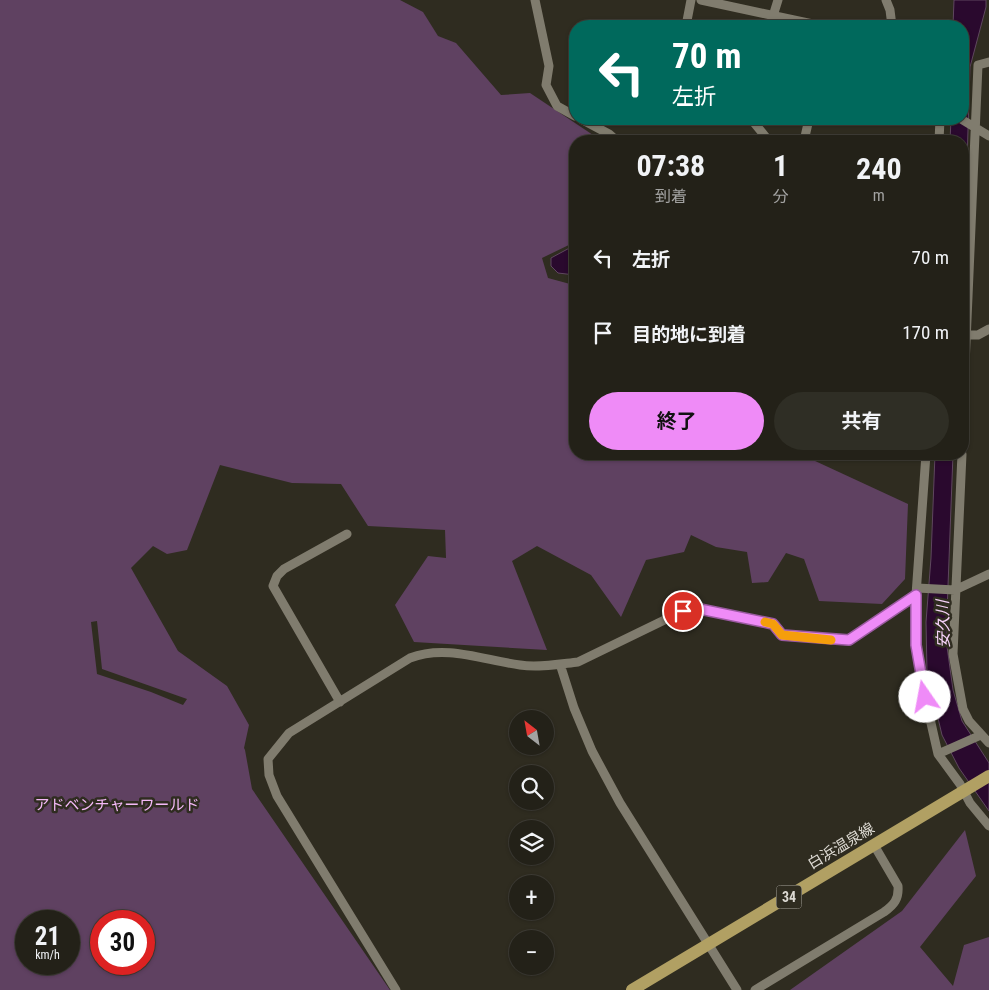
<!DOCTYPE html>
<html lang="ja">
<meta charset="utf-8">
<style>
:root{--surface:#232118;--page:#2f2e25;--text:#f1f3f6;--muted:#a3a3a2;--line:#403e37;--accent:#ef8bf7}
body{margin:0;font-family:"Roboto Condensed","Noto Sans JP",sans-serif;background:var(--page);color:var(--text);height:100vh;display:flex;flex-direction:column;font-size:19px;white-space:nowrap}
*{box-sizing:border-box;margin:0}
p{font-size:16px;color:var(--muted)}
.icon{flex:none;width:28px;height:28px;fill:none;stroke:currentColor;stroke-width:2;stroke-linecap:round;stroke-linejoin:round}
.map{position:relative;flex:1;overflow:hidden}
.panel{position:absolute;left:569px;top:135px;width:400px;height:325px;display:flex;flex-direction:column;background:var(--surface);border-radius:20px;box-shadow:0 1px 4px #0004,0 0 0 1px var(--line)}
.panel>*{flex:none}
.top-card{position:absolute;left:569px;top:20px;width:400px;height:105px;border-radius:20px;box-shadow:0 1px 4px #0004,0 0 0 1px var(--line);background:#00695c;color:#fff;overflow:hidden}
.needle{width:32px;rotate:329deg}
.tools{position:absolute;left:509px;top:710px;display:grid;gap:10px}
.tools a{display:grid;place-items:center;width:45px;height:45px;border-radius:50%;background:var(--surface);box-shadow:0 1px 4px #0004,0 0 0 1px var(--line);font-size:25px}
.speed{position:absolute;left:15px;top:910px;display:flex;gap:10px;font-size:25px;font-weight:700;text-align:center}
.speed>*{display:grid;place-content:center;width:65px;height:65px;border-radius:50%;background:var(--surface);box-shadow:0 1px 4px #0004,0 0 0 1px var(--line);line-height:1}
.speed small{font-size:12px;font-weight:400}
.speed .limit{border:8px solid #d22;background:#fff;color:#111}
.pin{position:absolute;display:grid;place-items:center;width:42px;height:42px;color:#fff;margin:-21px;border:2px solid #fff;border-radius:50%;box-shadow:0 1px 5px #0007}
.me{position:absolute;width:55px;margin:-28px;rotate:348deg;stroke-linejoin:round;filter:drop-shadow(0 0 4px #0008)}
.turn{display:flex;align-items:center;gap:18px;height:105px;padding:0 20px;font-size:22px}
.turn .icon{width:65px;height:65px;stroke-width:2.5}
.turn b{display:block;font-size:35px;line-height:42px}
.eta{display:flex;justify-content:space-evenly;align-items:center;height:85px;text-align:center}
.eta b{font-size:30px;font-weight:700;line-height:35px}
.primary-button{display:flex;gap:10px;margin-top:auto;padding:10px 20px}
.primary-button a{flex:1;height:58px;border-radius:30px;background:var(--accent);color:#111;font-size:20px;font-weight:700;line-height:58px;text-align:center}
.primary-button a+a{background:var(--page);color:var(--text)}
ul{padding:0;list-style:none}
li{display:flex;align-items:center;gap:15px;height:75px;padding:0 20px}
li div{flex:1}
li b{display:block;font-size:19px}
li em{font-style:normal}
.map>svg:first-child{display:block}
</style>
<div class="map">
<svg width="989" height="990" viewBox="0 0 989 990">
<rect width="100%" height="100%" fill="#2f2c20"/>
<path fill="#5f4161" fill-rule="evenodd" d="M0,0H400L423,12L438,36L456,43L501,95L530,93L596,137V141H575V242L542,258L548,278L570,284L575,281V454H800L908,504L905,579L882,604L819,601L804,559L786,553L768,582L752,583L747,552L716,547L691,535L684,552L646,560L621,617L591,575L537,546L512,561L547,650L414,642L395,605L428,556L446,558L445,530L368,526L341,484L292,483L220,465L187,550L167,554L153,546L131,568L178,651L227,686L249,725L244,748L245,750L252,789L390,990H0ZM97,621L102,669L187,699L183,705L151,692L97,674L91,622ZM26,921H69V964H26ZM101,921H144V964H101Z
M965,830L976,876L920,947L953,986L964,945L989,937V990H790L902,911Z"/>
<path fill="#2a092e" stroke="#5f475f" d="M954,0H986V7L970,67L963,287L962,141H950L951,119H962V26H953Z
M575,245V275L558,273L551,266V258Z
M935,454H953L946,639L953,690L962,721L989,763V811L959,768L942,735L927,672L926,622L931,558Z"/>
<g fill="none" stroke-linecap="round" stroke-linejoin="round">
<path stroke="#807c6e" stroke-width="9" d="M535,0L549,66L546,85L557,106L575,116
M701,0L822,26
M886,0L890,10L892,26
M773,16L778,0
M686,26L691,0
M581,119L609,134L617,141
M751,119L769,141
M961,119L989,136
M804,141L809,119
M939,141L940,119
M963,335H978L989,329
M962,435L978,65L989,62
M926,454L916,595V645L921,679L938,754L960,784L970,803L989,826
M962,454L953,654L963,709L969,721L989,743
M917,588L955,590L989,574
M560,664L574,708L592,751L620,803L737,990
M340,702L273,586L277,576L284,569L347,534
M938,754L981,735
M396,990L277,796L269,775L268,759L289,733L410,658C446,644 483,660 520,665C539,668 560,664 578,662L683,611L695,608L773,624L782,635L849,641L916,595
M755,990L884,912C894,905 899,899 898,886L874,845"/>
<path stroke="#b1a063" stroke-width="12" d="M632,990L989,776"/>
</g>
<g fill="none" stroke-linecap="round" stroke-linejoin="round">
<defs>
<path id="route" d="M683,611L695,608L773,624L782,635L849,640L916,595V645L925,697"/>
</defs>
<use href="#route" stroke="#9b5aa1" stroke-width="12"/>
<use href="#route" stroke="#ef8bf7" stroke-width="9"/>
<path stroke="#f59e0b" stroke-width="9" d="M765,622L773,624L782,635L831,640"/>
</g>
<g text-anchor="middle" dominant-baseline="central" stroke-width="5" stroke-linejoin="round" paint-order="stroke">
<rect fill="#2f2c20" stroke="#a8a59d" stroke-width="1" x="776.5" y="885.5" width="25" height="23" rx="4"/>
<g font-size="14" font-weight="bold" fill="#dcd9d2">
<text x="789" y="897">34</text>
</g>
<g font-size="15" fill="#f4b9f8" stroke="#2f2c20">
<text x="117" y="805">アドベンチャーワールド</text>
</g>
<g font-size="15" fill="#dcd9d2" stroke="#2f2c20">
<text transform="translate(841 846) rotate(-31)">白浜温泉線</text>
</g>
<g font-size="16" font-style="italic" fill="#f7d3fa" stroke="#2f2c20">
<text transform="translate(943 624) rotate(-91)">安久川</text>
</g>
</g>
</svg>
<div class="tools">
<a><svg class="needle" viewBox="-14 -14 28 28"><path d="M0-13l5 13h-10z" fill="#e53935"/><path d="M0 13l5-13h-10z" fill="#a3a3a2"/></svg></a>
<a><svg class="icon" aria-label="search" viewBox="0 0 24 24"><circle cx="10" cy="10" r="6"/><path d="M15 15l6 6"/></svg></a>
<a><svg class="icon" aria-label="layers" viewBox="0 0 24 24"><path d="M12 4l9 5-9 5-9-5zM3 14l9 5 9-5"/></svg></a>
<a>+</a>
<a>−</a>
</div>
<div class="speed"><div>21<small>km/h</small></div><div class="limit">30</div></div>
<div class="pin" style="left:683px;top:611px;background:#d93025"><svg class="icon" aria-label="arrive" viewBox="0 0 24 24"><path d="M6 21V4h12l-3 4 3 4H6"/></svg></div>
<svg class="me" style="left:925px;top:697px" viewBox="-20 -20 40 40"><circle r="19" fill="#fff"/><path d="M0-13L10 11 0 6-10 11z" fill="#ef8bf7"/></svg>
<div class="top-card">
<div class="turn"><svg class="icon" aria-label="left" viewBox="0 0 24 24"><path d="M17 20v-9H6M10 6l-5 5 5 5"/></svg><div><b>70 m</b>左折</div></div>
</div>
<section class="panel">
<div class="eta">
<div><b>07:38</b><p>到着</p></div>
<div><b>1</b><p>分</p></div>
<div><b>240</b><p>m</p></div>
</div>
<ul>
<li><svg class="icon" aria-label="left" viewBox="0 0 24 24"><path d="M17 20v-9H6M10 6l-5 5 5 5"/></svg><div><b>左折</b></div><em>70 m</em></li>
<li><svg class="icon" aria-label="arrive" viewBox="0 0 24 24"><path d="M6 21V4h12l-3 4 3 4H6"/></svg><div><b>目的地に到着</b></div><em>170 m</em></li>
</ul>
<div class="primary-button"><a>終了</a><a>共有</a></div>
</section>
</div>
